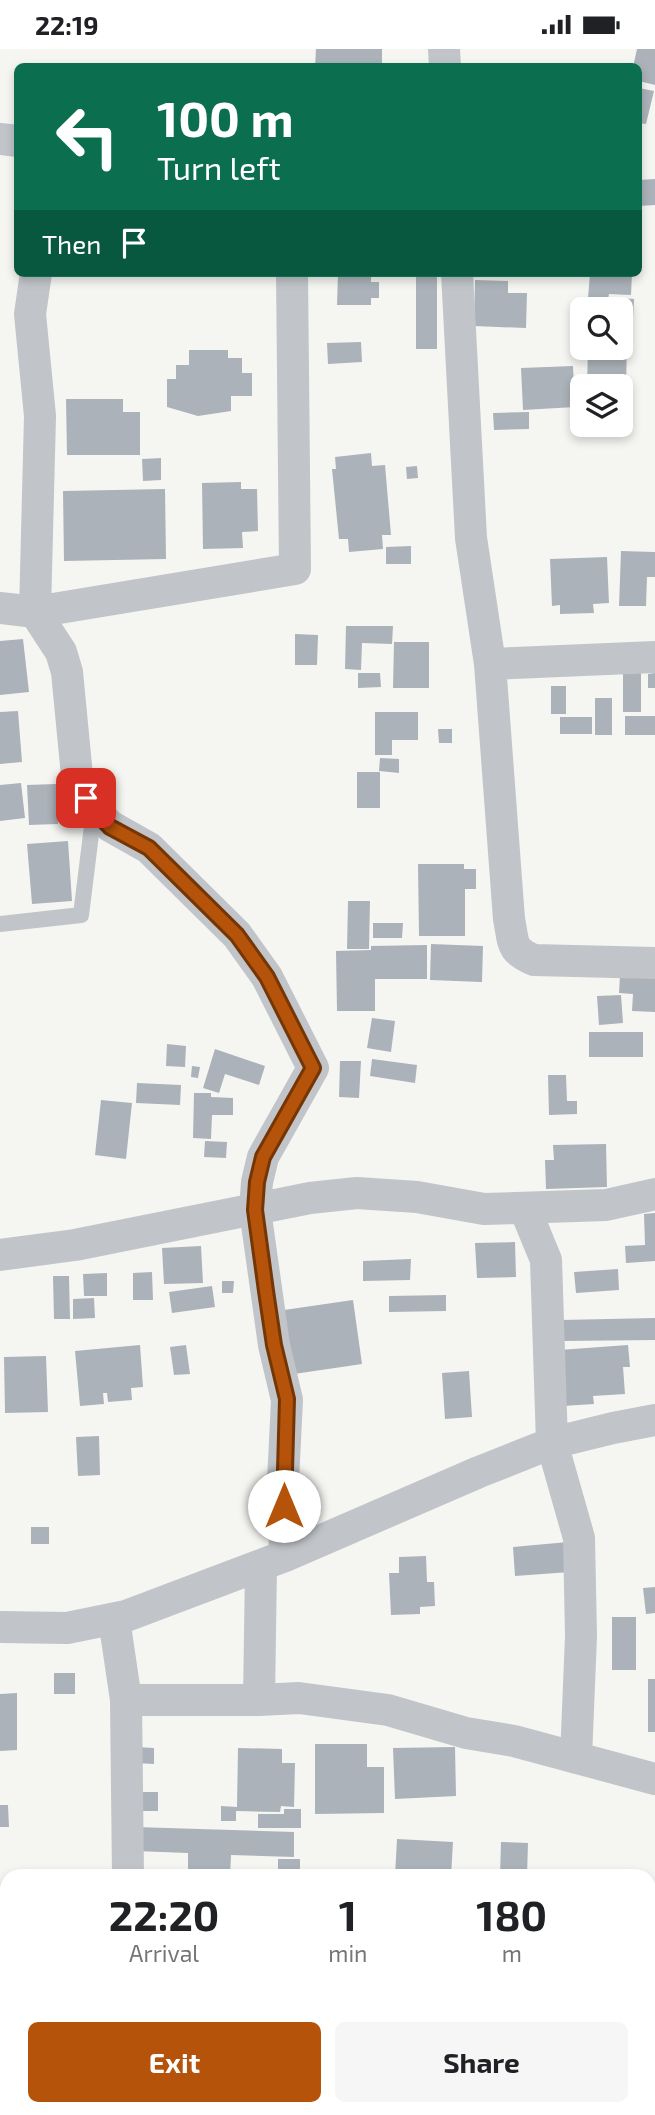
<!DOCTYPE html>
<style>
:root{--surface:#fff;--page:#f6f6f6;--text:#202124;--muted:#757577;--accent:#b45309}
body{margin:0;font-family:"Exo 2",sans-serif;background:var(--page);color:var(--text);height:100vh;display:flex;flex-direction:column;font-size:26px;white-space:nowrap}
*{box-sizing:border-box;margin:0}
p{font-size:23px;color:var(--muted)}
.icon{flex:none;width:38px;height:38px;fill:none;stroke:currentColor;stroke-width:2;stroke-linecap:round;stroke-linejoin:round}
.map{position:relative;flex:1;overflow:hidden}
.side{position:absolute;left:0px;top:1820px;width:656px;height:247px;display:flex;flex-direction:column;background:var(--surface);border-radius:21px 21px 0 0;box-shadow:0 4px 10px #0003}
.side>*{flex:none}
.hud{position:absolute;left:14px;top:14px;width:628px;height:214px;border-radius:10px;box-shadow:0 4px 10px #0003;background:#0b6e4f;color:#fff;overflow:hidden}
.tools{position:absolute;left:570px;top:248px;display:grid;gap:14px}
.tools a{display:grid;place-items:center;width:63px;height:63px;border-radius:10px;background:var(--surface);box-shadow:0 4px 10px #0003;font-size:35px}
.pin{position:absolute;display:grid;place-items:center;width:60px;height:60px;color:#fff;margin:-30px;border-radius:14px;box-shadow:0 4px 10px #0006}
.me{position:absolute;width:77px;margin:-38px;rotate:0deg;stroke-linejoin:round;filter:drop-shadow(0 0 5px #0008)}
.turn{display:flex;align-items:center;gap:24px;height:147px;padding:0 28px;font-size:32px}
.turn .icon{width:91px;height:91px;stroke-width:2.5}
.turn b{display:block;font-size:49px;line-height:60px}
.then{display:flex;align-items:center;height:66px;padding:0 28px;background:#0003;gap:14px;font-size:26px}
.eta{display:flex;justify-content:space-evenly;align-items:center;height:119px;text-align:center}
.eta b{font-size:42px;font-weight:700;line-height:49px}
.action{display:flex;gap:14px;margin-top:auto;padding:14px 28px}
.action a{flex:1;height:80px;border-radius:10px;background:var(--accent);color:#fff;font-size:28px;font-weight:700;line-height:80px;text-align:center}
.action a+a{background:var(--page);color:var(--text)}
.status{display:flex;justify-content:space-between;align-items:center;height:49px;padding:0 35px;background:var(--surface);direction:ltr}
.status svg{height:19px;fill:currentColor}
.map>svg:first-child{display:block}
</style>
<div class="status"><b>22:19</b><svg viewBox="0 0 49 12"><path d="M0 12V9h3v3zM5 12V6h3v6zM10 12V3h3v9zM15 12V0h3v12zM26 1h20v11H26zM47 4h2v5h-2z"/></svg></div>
<div class="map">
<svg width="655" height="2066" viewBox="0 0 655 2066">
<rect width="100%" height="100%" fill="#f5f6f2"/>
<path fill="#acb2b9" d="M316,0H382V18H315Z
M637,0H655V36L639,32V18H633Z
M639,39L654,42L646,75L639,74Z
M655,130V156L639,157V131Z
M338,224H371V233H379V249H371V256H337Z
M590,224H632L631,246L609,245L608,250L588,249Z
M416,228H437V300H416Z
M475,231L508,232V244H527L526,279L474,277Z
M614,249L634,250L632,288L621,287V261H613Z
M621,292H627L626,342H621V338H587L588,299H621Z
M361,293L362,313L328,315L327,294Z
M189,301H228V309H242V324H252V347H231V362L198,367L167,358V330H176V316H189Z
M573,317L575,358L523,361L521,319Z
M66,350H123V363H140V406H67Z
M529,363V380L494,381L493,364Z
M621,373H626L624,388L592,384L594,376H621Z
M371,404L372,417L385,416L391,486H382L383,500L349,503L348,490H339L332,420H336L335,408Z
M161,409V431L143,432L142,410Z
M417,417L418,429L407,430L406,418Z
M241,433V440H257L258,482L242,483L243,499L203,500L202,434Z
M165,440L166,510L64,512L63,442Z
M411,497V515H386V498Z
M621,502L655,503V528H647L646,557H619Z
M607,508L609,554L593,555L594,564L560,565V556L552,557L550,510Z
M346,577H393L392,595L362,594L361,621L345,620Z
M295,585L318,586L317,616H295Z
M23,590L29,643L0,646V592Z
M394,593H429V639H393Z
M623,620H641V663H623Z
M358,624H380L381,638L358,639Z
M655,624V639H648V625Z
M551,637H566V665H551Z
M595,649H612V686H595Z
M18,662L22,713L0,715V663Z
M375,663H418V691H392V706H375Z
M625,667H655V686H625Z
M560,668H592V685H560Z
M438,680H452V694H439Z
M380,709L399,710V724L379,722Z
M357,723H380V759H357Z
M21,734L25,769L0,772V736Z
M56,735L58,775L29,776L27,736Z
M68,792L72,852L32,855L27,795Z
M418,815H464V820H476V840H465V887H419Z
M348,852H370L369,900H347Z
M373,874H403L402,889H373Z
M431,895L483,897L482,933L430,931Z
M427,896V930H375V962H337L336,902L371,901V897Z
M620,926L655,927V963L632,962L633,945L619,944Z
M621,946L623,974L599,976L597,947Z
M372,969L395,972L391,1003L367,999Z
M589,983H643V1008H589Z
M167,995L186,997L185,1018L166,1017Z
M215,1000L265,1017L259,1036L225,1025L219,1044L203,1039Z
M372,1010L417,1016L415,1034L370,1027Z
M340,1012H361L359,1049L339,1048Z
M192,1017L200,1018L198,1029L191,1028Z
M548,1026H566L567,1052H577V1065L549,1066Z
M137,1034L181,1036L180,1056L136,1054Z
M194,1044H211V1048L233,1049V1066H212L211,1090L193,1089Z
M101,1051L132,1054L126,1110L95,1106Z
M205,1092L227,1093L226,1109L204,1108Z
M606,1095L607,1138L546,1140L545,1111H554L553,1096Z
M655,1164V1212L626,1214L625,1197L645,1196L644,1165Z
M515,1193L516,1228L477,1229L475,1194Z
M201,1197L203,1234L164,1235L162,1199Z
M411,1210L410,1231L363,1232V1212Z
M618,1220L619,1241L576,1244L574,1223Z
M152,1223L153,1251H133V1224Z
M107,1224V1247H84L83,1225Z
M53,1227H69L70,1270H54Z
M222,1232H234L233,1244H222Z
M212,1237L215,1258L172,1264L169,1243Z
M446,1246V1262L389,1263V1247Z
M94,1249L95,1269L73,1270V1250Z
M353,1251L362,1315L294,1325L284,1261Z
M655,1269V1291L562,1292L561,1271Z
M140,1296L143,1338L131,1339L132,1351L108,1353L107,1344H103L104,1355L80,1357L75,1302Z
M186,1296L190,1325L174,1326L170,1298Z
M628,1296L630,1318H623L625,1345L593,1347L594,1355L563,1357L559,1301Z
M46,1307L48,1363L5,1364L4,1308Z
M469,1322L472,1368L445,1370L442,1324Z
M99,1387L100,1426L78,1427L76,1388Z
M31,1478H49V1495H31Z
M568,1493L570,1523L515,1527L513,1498Z
M426,1507L427,1533H434L435,1557L420,1558V1565L391,1566L389,1524H399V1508Z
M655,1538V1564L646,1565L643,1539Z
M612,1568H636V1621H612Z
M54,1624H75V1645H54Z
M648,1630H655V1683H648Z
M17,1644V1701L0,1702V1645Z
M315,1695H367V1718H384V1764L315,1765Z
M136,1698L154,1699V1715L135,1714Z
M455,1698L456,1747L395,1750L393,1699Z
M238,1699L282,1700V1714H295L294,1758L281,1757L280,1763L236,1762V1772H221V1757L237,1758Z
M138,1743H158V1762H138Z
M0,1756H8L9,1778H0Z
M284,1760H301V1779H258V1765H284Z
M135,1778L294,1783V1808L231,1806L230,1827H188V1804L135,1802Z
M397,1790L453,1793L451,1827H395Z
M501,1793L528,1794L527,1827H500Z
M278,1810H300V1827H278Z
M5,2030H7V2060H23V2066H2Z
M107,2060H170V2065L107,2066Z"/>
<g fill="none" stroke-linecap="round" stroke-linejoin="round">
<path stroke="#c1c4c8" stroke-width="16" d="M0,875L81,866L94,761"/>
<path stroke="#c1c4c8" stroke-width="32" d="M444,0L445,18
M0,90L18,92
M36,224L30,265L40,367L35,563L295,520L292,224
M457,224L471,489L490,615L509,870C514,894 510,901 534,911L655,914
M0,559L35,563L61,603L67,623L78,737L94,761L110,777L149,799L237,886L267,928L313,1019L263,1108L257,1133L255,1161L274,1296L287,1351L283,1432L285,1507
M490,615L655,608
M525,1160L546,1211L552,1394L579,1489L581,1587L576,1709
M0,1206L75,1196L310,1149L357,1144L417,1148L484,1160L606,1156L655,1145
M261,1517L259,1651L299,1649L388,1661L466,1684L514,1692L655,1730
M114,1570L126,1651L128,1827
M0,1578L67,1579L126,1567L285,1507L479,1423L552,1394L613,1379L655,1371
M126,1651H259
M649,1908L655,1909
M221,2066L222,2060"/>
</g>
<g fill="none" stroke-linecap="round" stroke-linejoin="round">
<defs>
<path id="route" d="M86,749L94,761L110,778L149,799L237,886L267,928L313,1019L263,1108L257,1133L255,1161L266,1242L274,1296L287,1350L284,1457"/>
</defs>
<use href="#route" stroke="#753606" stroke-width="18"/>
<use href="#route" stroke="#b45309" stroke-width="12"/>
</g>
</svg>
<div class="tools">
<a><svg class="icon" aria-label="search" viewBox="0 0 24 24"><circle cx="10" cy="10" r="6"/><path d="M15 15l6 6"/></svg></a>
<a><svg class="icon" aria-label="layers" viewBox="0 0 24 24"><path d="M12 4l9 5-9 5-9-5zM3 14l9 5 9-5"/></svg></a>
</div>
<div class="pin" style="left:86px;top:749px;background:#d93025"><svg class="icon" aria-label="arrive" viewBox="0 0 24 24"><path d="M6 21V4h12l-3 4 3 4H6"/></svg></div>
<svg class="me" style="left:284px;top:1457px" viewBox="-20 -20 40 40"><circle r="19" fill="#fff"/><path d="M0-13L10 11 0 6-10 11z" fill="#b45309"/></svg>
<div class="hud">
<div class="turn"><svg class="icon" aria-label="left" viewBox="0 0 24 24"><path d="M17 20v-9H6M10 6l-5 5 5 5"/></svg><div><b>100 m</b>Turn left</div></div>
<div class="then">Then<svg class="icon" aria-label="arrive" viewBox="0 0 24 24"><path d="M6 21V4h12l-3 4 3 4H6"/></svg></div>
</div>
<section class="side">
<div class="eta">
<div><b>22:20</b><p>Arrival</p></div>
<div><b>1</b><p>min</p></div>
<div><b>180</b><p>m</p></div>
</div>
<div class="action"><a>Exit</a><a>Share</a></div>
</section>
</div>
